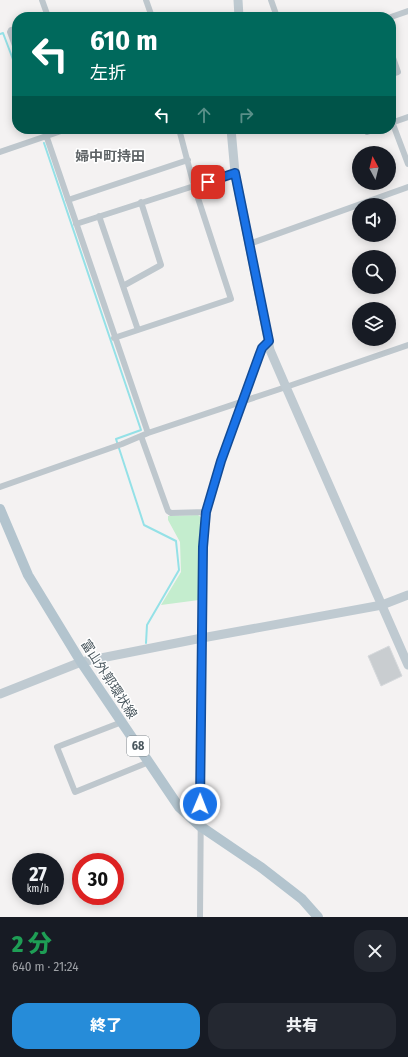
<!DOCTYPE html>
<html lang="ja">
<meta charset="utf-8">
<style>
:root{--surface:#171b24;--page:#242831;--text:#f1f3f6;--muted:#9ea1a6;--accent:#268cd9}
body{margin:0;font-family:"Fira Sans Condensed","Noto Sans JP",sans-serif;background:var(--page);color:var(--text);height:100vh;display:flex;flex-direction:column;font-size:15px;white-space:nowrap}
*{box-sizing:border-box;margin:0}
p{font-size:13px;color:var(--muted)}
.icon{flex:none;width:22px;height:22px;fill:none;stroke:currentColor;stroke-width:2;stroke-linecap:round;stroke-linejoin:round}
.map{position:relative;height:917px;overflow:hidden}
.drawer{display:flex;flex-direction:column;background:var(--surface);flex:1}
.drawer>*{flex:none}
.banner{position:absolute;left:12px;top:12px;width:384px;height:122px;border-radius:16px;box-shadow:0 2px 10px #0003;background:#00695c;color:#fff;overflow:hidden}
.needle{width:26px;rotate:353deg}
.fabs{position:absolute;left:352px;top:146px;display:grid;gap:8px}
.fabs a{display:grid;place-items:center;width:44px;height:44px;border-radius:50%;background:var(--surface);box-shadow:0 2px 10px #0003;font-size:20px}
.speed{position:absolute;left:12px;top:853px;display:flex;gap:8px;font-size:20px;font-weight:700;text-align:center}
.speed>*{display:grid;place-content:center;width:52px;height:52px;border-radius:50%;background:var(--surface);box-shadow:0 2px 10px #0003;line-height:1}
.speed small{font-size:10px;font-weight:400}
.speed .limit{border:6px solid #d22;background:#fff;color:#111}
.pin{position:absolute;display:grid;place-items:center;width:34px;height:34px;color:#fff;margin:-17px;border-radius:8px;box-shadow:0 2px 6px #0006}
.me{position:absolute;width:44px;margin:-22px;rotate:1deg;stroke-linejoin:round;filter:drop-shadow(0 0 3px #0008)}
.turn{display:flex;align-items:center;gap:14px;height:84px;padding:0 12px;font-size:18px}
.turn .icon{width:52px;height:52px;stroke-width:2.5}
.turn b{display:block;font-size:28px;line-height:34px}
.lanes{display:flex;align-items:center;height:38px;padding:0 12px;background:#0003;justify-content:center;gap:20px;direction:ltr}
.lanes .off{opacity:.35}
.round{display:grid;place-items:center;flex:none;width:42px;height:42px;border-radius:16px;background:var(--page)}
.head{display:flex;align-items:center;justify-content:space-between;height:68px;padding:0 12px}
h1{font-size:24px;font-weight:800;line-height:30px;color:#1e9e55}
.cta{display:flex;gap:8px;margin-top:auto;padding:8px 12px}
.cta a{flex:1;height:46px;border-radius:16px;background:var(--accent);color:#fff;font-size:16px;font-weight:800;line-height:46px;text-align:center}
.cta a+a{background:var(--page);color:var(--text)}
.map>svg:first-child{display:block}
</style>
<div class="map">
<svg width="408" height="917" viewBox="0 0 408 917">
<rect width="100%" height="100%" fill="#f4f2f2"/>
<path fill="#c4edce" d="M198,515L202,518L199,537V600L161,605L181,572L180,542L168,520V516Z"/>
<g fill="none" stroke-linecap="round" stroke-linejoin="round">
<path stroke="#94e1e7" stroke-width="2" d="M0,34L3,33L17,70
M39,129L40,133
M44,143L141,430L116,439L144,525L176,541L179,570L147,625L146,643"/>
</g>
<path fill="#c9cdd0" stroke="#d6d9dc" d="M389,646L402,676L381,686L368,656Z"/>
<g fill="none" stroke-linecap="round" stroke-linejoin="round">
<path stroke="#bec7cd" stroke-width="6" d="M42,0L47,14L45,17
M146,0L152,17
M271,0L277,17
M391,17L408,11
M17,28L11,30L10,32L17,51
M391,52L398,72L391,74
M391,119L408,164
M391,123L408,117
M44,129L148,433
M179,129L194,186L235,173
M366,129L367,132L376,129
M0,152L67,129
M68,200L188,160
M99,216L138,330
M76,224L194,186L231,299L114,338
M249,244L408,187
M123,286L161,265L141,202
M141,436L168,511L171,513L206,512
M0,487L122,444L148,433L286,387L408,345
M122,722L57,747L75,792L149,762
M200,917L203,547L206,512L221,461L259,356L263,348L269,341"/>
<path stroke="#bfcad1" stroke-width="9" d="M238,0L239,17
M231,129L235,173L262,309L270,350L286,387L408,665
M0,694L81,662L202,638L382,605L408,595"/>
<path stroke="#b3c4ce" stroke-width="10" d="M0,509L28,575L81,662L179,807L200,826L262,868L302,899L318,917"/>
</g>
<g fill="none" stroke-linecap="round" stroke-linejoin="round">
<defs>
<path id="route" d="M200,804L203,547L206,512L221,461L259,356L262,348L269,341L235,173L208,182"/>
</defs>
<use href="#route" stroke="#114b97" stroke-width="10"/>
<use href="#route" stroke="#1a73e8" stroke-width="7"/>
</g>
<g text-anchor="middle" dominant-baseline="central" stroke-width="3" stroke-linejoin="round" paint-order="stroke">
<rect fill="#fff" stroke="#80898e" stroke-width="1" x="127" y="736" width="22" height="20" rx="3"/>
<g font-size="12" font-weight="bold" fill="#4a575e">
<text x="138" y="746">68</text>
</g>
<g font-size="13" fill="#4a575e" stroke="#fff">
<text transform="translate(109 679) rotate(57)">富山外郭環状線</text>
</g>
<g font-size="14" font-weight="bold" fill="#5e6366" stroke="#fff">
<text x="110" y="156">婦中町持田</text>
</g>
</g>
</svg>
<div class="fabs">
<a><svg class="needle" viewBox="-14 -14 28 28"><path d="M0-13l5 13h-10z" fill="#e53935"/><path d="M0 13l5-13h-10z" fill="#9ea1a6"/></svg></a>
<a><svg class="icon" aria-label="sound" viewBox="0 0 24 24"><path d="M4 9h4l5-4v14l-5-4H4zM17 9q2 3 0 6"/></svg></a>
<a><svg class="icon" aria-label="search" viewBox="0 0 24 24"><circle cx="10" cy="10" r="6"/><path d="M15 15l6 6"/></svg></a>
<a><svg class="icon" aria-label="layers" viewBox="0 0 24 24"><path d="M12 4l9 5-9 5-9-5zM3 14l9 5 9-5"/></svg></a>
</div>
<div class="speed"><div>27<small>km/h</small></div><div class="limit">30</div></div>
<div class="pin" style="left:208px;top:182px;background:#d93025"><svg class="icon" aria-label="arrive" viewBox="0 0 24 24"><path d="M6 21V4h12l-3 4 3 4H6"/></svg></div>
<svg class="me" style="left:200px;top:804px" viewBox="-20 -20 40 40"><circle r="17" fill="#1a73e8" stroke="#fff" stroke-width="3"/><path d="M0-11L8 9 0 5-8 9z" fill="#fff"/></svg>
<div class="banner">
<div class="turn"><svg class="icon" aria-label="left" viewBox="0 0 24 24"><path d="M17 20v-9H6M10 6l-5 5 5 5"/></svg><div><b>610 m</b>左折</div></div>
<div class="lanes"><svg class="icon" aria-label="left" viewBox="0 0 24 24"><path d="M17 20v-9H6M10 6l-5 5 5 5"/></svg><svg class="icon off" aria-label="ahead" viewBox="0 0 24 24"><path d="M12 20V5M6 11l6-6 6 6"/></svg><svg class="icon off" aria-label="right" viewBox="0 0 24 24"><path d="M7 20v-9h11M14 6l5 5-5 5"/></svg></div>
</div>
</div>
<section class="drawer">
<div class="head"><div><h1>2 分</h1><p>640 m · 21:24</p></div><a class="round"><svg class="icon" aria-label="close" viewBox="0 0 24 24"><path d="M6 6l12 12M18 6L6 18"/></svg></a></div>
<div class="cta"><a>終了</a><a>共有</a></div>
</section>
